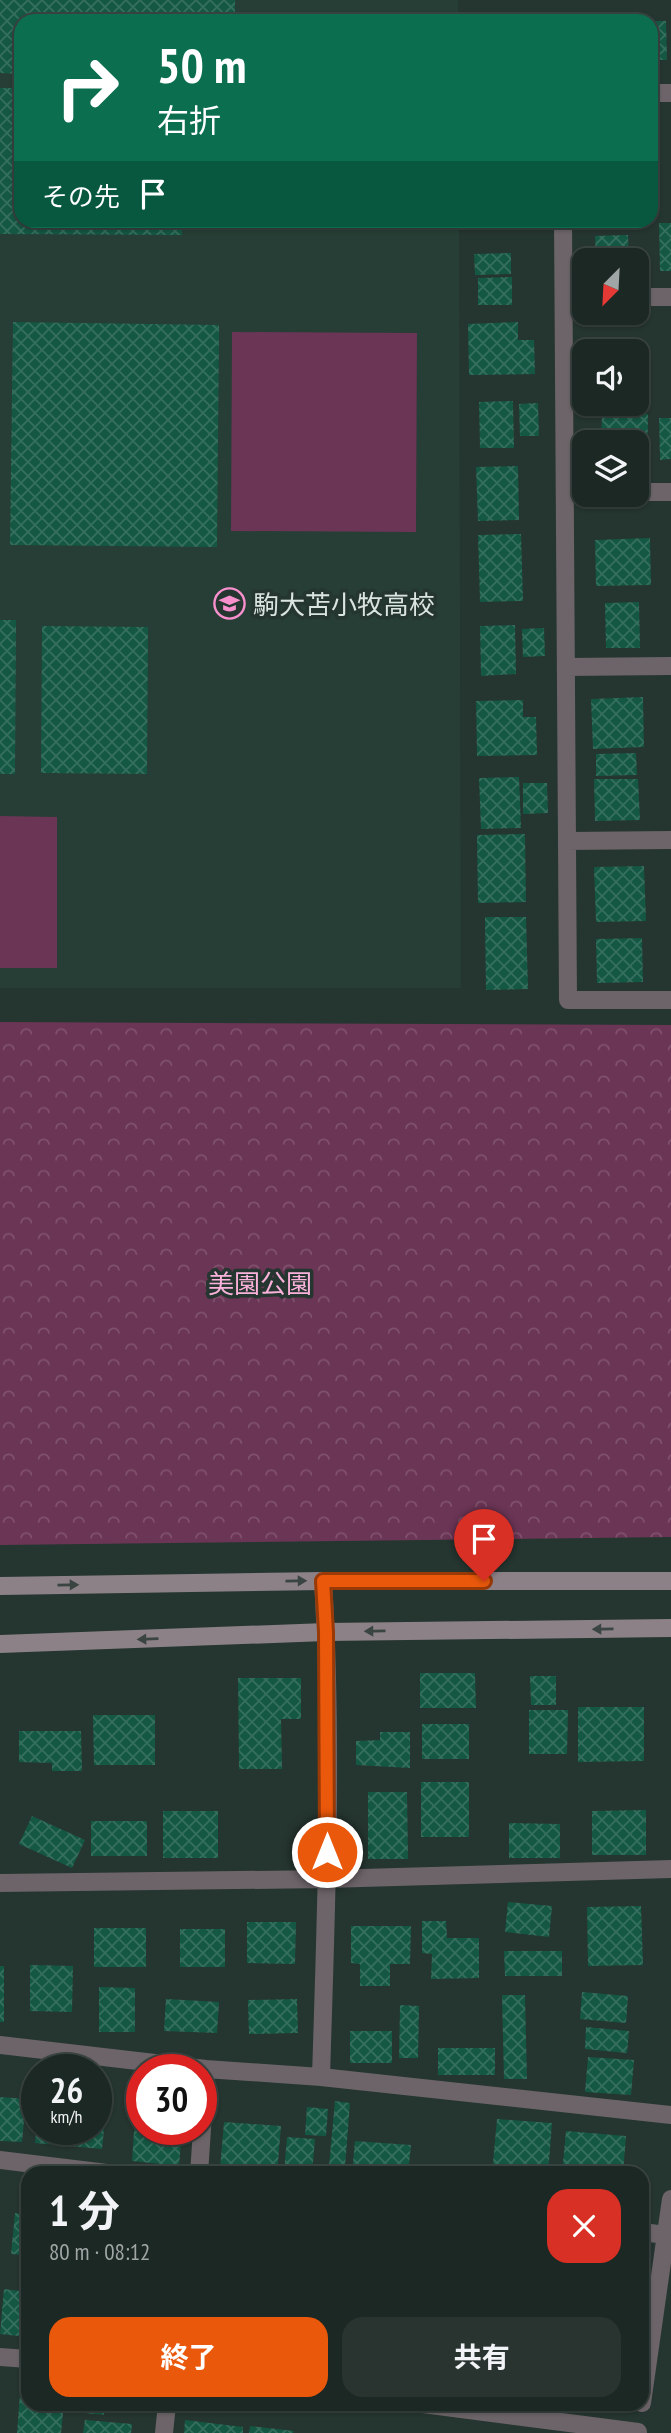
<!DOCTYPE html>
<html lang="ja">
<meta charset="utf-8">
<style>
:root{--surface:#1c2823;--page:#293430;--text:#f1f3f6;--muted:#a0a6a6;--line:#3a4441;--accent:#ea580c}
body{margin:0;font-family:"PT Sans Narrow","Noto Sans JP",sans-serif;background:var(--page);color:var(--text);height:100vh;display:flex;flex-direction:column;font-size:26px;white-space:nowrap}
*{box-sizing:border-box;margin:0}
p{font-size:23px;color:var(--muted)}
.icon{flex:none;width:38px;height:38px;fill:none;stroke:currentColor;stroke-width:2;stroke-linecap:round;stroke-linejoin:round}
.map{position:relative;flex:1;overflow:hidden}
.drawer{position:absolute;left:21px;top:2166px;width:628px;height:245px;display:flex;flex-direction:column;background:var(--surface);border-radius:21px;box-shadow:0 2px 5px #0004,0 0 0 2px var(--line)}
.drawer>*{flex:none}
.top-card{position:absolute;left:14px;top:14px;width:644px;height:214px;border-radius:21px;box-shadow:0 2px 5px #0004,0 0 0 2px var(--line);background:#0b6e4f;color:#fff;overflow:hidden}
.needle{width:46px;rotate:204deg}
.controls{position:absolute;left:572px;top:248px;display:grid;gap:14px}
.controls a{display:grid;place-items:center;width:77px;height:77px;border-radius:14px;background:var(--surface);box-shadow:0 2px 5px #0004,0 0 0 2px var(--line);font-size:35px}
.speed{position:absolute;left:21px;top:2054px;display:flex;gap:14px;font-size:35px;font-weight:700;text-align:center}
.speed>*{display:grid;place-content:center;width:91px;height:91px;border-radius:50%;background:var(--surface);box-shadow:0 2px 5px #0004,0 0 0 2px var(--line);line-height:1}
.speed small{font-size:18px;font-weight:400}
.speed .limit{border:10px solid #d22;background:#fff;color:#111}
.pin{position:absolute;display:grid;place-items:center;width:60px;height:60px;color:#fff;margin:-72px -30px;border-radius:50% 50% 50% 0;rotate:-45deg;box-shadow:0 0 7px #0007}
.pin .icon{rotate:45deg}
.me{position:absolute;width:77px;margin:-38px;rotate:0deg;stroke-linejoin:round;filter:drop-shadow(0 0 5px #0008)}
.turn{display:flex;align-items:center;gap:24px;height:147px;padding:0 28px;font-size:32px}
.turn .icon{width:91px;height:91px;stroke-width:2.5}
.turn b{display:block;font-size:49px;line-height:60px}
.then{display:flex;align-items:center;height:66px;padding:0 28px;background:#0003;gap:14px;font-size:26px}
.round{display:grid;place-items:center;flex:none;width:74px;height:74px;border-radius:21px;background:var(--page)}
.overview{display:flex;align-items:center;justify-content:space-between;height:119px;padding:0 28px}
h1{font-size:42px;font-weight:700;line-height:52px}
.cta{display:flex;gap:14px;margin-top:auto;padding:14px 28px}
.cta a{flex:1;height:80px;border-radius:21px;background:var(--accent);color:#fff;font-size:28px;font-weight:700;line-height:80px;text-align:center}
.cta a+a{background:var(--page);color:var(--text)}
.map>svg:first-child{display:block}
</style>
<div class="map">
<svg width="671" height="2433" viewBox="0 0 671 2433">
<defs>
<pattern id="park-crowns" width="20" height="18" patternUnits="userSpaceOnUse" patternTransform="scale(1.75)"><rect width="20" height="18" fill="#6b3555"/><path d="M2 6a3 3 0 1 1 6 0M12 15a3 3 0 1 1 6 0" fill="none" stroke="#80526d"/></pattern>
<pattern id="building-cross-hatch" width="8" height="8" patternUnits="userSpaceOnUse" patternTransform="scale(1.75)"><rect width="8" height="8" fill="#145743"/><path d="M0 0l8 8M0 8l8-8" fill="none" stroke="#366f5e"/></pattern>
</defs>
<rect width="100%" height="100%" fill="#25352f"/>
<path fill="#263e35" d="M0,0H458V21H21V220L459,221L461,988H0Z"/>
<path fill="url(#park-crowns)" d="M0,1022L671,1025V1537L0,1545Z"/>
<path fill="#6b3555" d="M232,332L417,333L416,532L231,531Z
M0,816L57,817V968H0Z"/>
<path fill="url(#building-cross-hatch)" d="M0,0H235V15H229V21H21V74L0,73Z
M562,12H609V21H562Z
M529,17L530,21H470V18Z
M651,21H666L667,60H651Z
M0,88H21V220H182V235L0,234Z
M480,220H516V226L480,227Z
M659,223H671V271H660Z
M628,235L629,261H596L595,236Z
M511,253V274L475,275L474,254Z
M512,277V305H478V278Z
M13,322L219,325L217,547L10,545Z
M518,322V340H534L535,374L469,375L468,324Z
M513,401L514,448H480L479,402Z
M538,403L539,436H520L519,404Z
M602,414H648L647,471H637V443H601Z
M659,418H671V459L660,460Z
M518,466L519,520L478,521L476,467Z
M521,534L523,601L480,602L478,535Z
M650,538L651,585L596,586L595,540Z
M639,602L640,648H606L605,603Z
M0,620H16L15,774H0Z
M515,625L516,674L481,676L480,626Z
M42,626L148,627L147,774L41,773Z
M544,628L545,656L523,657L522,629Z
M643,697L644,747L593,749L591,699Z
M523,700V717H536L537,755L477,756L476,701Z
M636,753L637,775L596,776V754Z
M519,777L521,828L481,829L479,778Z
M594,779H638L640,820L595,821Z
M523,783H547L548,813L523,814Z
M525,834L526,902L478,903L477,835Z
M644,866L646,921L596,922L594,867Z
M485,917H526L528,989L486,990Z
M642,938L643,982L597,983L596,939Z
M420,1673H475L476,1708H420Z
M530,1676H556V1705H531Z
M238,1678H301V1719H281L282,1769H239Z
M578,1707H644V1761L578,1762Z
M529,1710H568L567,1754H529Z
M93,1715H155V1765H94Z
M422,1724H469V1759H422Z
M19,1731H81L82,1771H52V1763L19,1762Z
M380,1732H410V1768L356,1765V1741L380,1740Z
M421,1782H469V1837H421Z
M368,1792H407L408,1859H368Z
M646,1810V1855H592V1811Z
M163,1811H218V1858H163Z
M32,1816L85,1840L72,1868L19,1844Z
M91,1821H147V1856H91Z
M509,1823L560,1824V1858H509Z
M508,1902L552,1906L549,1937L505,1932Z
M641,1906L643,1965L588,1966L587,1907Z
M422,1921H446L447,1938H479V1978L431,1979L432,1954L422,1953Z
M247,1922H296L295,1964L247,1963Z
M351,1926H411L410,1964H390V1986H360V1964L351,1963Z
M94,1928H146V1967H94Z
M180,1929H225V1967H180Z
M504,1951H562V1976H505Z
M30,1965L73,1966L72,2012L30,2011Z
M0,1966H4V2022H0Z
M99,1987L135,1988V2032H99Z
M582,1992L628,1996L626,2023L580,2019Z
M502,1995H525L527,2079H504Z
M166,1999L219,2002L217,2033L164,2031Z
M297,1999L298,2033L249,2034L248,2000Z
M400,2005L419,2006L418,2058H399Z
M586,2027L629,2031L627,2053L585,2049Z
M350,2031H392V2063H350Z
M438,2048H495V2075H438Z
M588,2057L634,2060L631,2095L585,2092Z
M0,2097L26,2099L22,2142L0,2141Z
M335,2101L350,2103L345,2167L329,2166Z
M307,2107L328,2109L326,2136L305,2135Z
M135,2117L142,2118V2130H182L179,2166L132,2161Z
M96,2119H105L102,2149L35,2143L36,2130H96Z
M497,2119L552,2123L548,2174H492Z
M224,2122L281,2126L277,2174L220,2169Z
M566,2131L626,2136L623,2174H562Z
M287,2137L315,2139L312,2174L284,2172Z
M355,2141L411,2145L408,2174H352Z
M15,2213L28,2215V2255L11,2254Z
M4,2289L28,2292V2337L0,2334Z
M20,2394L28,2395V2404H64L61,2433H17Z
M85,2404H105L104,2415L84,2413Z
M85,2420L132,2424L131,2433H83Z
M185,2420L243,2427V2433H184Z
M250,2426L294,2431L293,2433H249Z"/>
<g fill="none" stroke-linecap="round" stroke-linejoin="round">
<path stroke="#6c6468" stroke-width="18" d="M651,93H671
M563,220L568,1000H671
M637,297H671
M564,298L584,297
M637,492H671
M565,493H584
M566,667L671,666
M567,841L671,840
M0,1883L327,1879L671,1869
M0,2045L206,2069L321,2077L671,2115
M321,2077C326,1912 333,1746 323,1581
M0,2160L115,2174
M199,2174L206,2069
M642,2232L666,2235
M0,2357L28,2359
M642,2403L671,2199
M423,2404L638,2432
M164,2433L167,2404"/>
<path stroke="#8c8187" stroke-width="18" d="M0,1586L323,1581H671
M0,1644L326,1632L671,1628"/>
</g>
<defs><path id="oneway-solid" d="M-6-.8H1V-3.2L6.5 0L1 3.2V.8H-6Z" transform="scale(1.75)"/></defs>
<g fill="#3a4441">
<use href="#oneway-solid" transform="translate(296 1581) rotate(-1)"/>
<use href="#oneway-solid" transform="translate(68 1585) rotate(-1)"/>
<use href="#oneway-solid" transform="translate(603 1629) rotate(179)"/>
<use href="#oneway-solid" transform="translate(375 1631) rotate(179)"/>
<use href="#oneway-solid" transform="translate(148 1639) rotate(178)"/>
</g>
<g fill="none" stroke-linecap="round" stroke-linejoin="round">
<defs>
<path id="route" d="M327,1852L326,1632L323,1581H484"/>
</defs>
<use href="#route" stroke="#983908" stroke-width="18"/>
<use href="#route" stroke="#ea580c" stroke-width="12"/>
</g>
<defs>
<symbol id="school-ring" viewBox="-11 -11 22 22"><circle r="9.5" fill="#25352f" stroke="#f790cd" stroke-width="1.5"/><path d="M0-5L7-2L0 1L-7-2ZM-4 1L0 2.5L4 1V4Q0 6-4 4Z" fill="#f790cd"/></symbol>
</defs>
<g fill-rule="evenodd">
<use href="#school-ring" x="212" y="586" width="35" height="35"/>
</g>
<g text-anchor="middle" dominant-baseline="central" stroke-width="7" stroke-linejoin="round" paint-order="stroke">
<g font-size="26" fill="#dae4e0" stroke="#25352f" text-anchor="start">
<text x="253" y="604">駒大苫小牧高校</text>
</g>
<g font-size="26" fill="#fab2db" stroke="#25352f">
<text x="260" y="1283">美園公園</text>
</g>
</g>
</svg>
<div class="controls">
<a><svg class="needle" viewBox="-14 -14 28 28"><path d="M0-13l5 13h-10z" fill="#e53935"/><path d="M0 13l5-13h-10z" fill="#a0a6a6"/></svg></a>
<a><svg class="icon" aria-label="sound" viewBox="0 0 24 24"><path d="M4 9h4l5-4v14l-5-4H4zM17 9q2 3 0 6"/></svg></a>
<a><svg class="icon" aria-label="layers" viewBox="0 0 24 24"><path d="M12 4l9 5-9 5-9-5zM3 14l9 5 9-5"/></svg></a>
</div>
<div class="speed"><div>26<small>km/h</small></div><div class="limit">30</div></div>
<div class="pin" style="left:484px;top:1581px;background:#d93025"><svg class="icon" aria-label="arrive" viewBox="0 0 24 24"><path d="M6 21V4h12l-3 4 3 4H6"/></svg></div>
<svg class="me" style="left:327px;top:1852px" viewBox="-20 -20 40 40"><circle r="17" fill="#ea580c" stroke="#fff" stroke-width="3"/><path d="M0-11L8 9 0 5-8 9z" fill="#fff"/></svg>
<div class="top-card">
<div class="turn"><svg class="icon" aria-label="right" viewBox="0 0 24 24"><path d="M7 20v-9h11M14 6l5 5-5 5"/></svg><div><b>50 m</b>右折</div></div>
<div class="then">その先<svg class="icon" aria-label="arrive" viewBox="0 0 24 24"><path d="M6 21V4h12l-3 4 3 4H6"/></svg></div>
</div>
<section class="drawer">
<div class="overview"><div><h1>1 分</h1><p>80 m · 08:12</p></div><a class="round" style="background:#d93025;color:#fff"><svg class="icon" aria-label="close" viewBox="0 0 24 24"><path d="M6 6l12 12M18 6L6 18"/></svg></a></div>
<div class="cta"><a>終了</a><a>共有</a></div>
</section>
</div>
